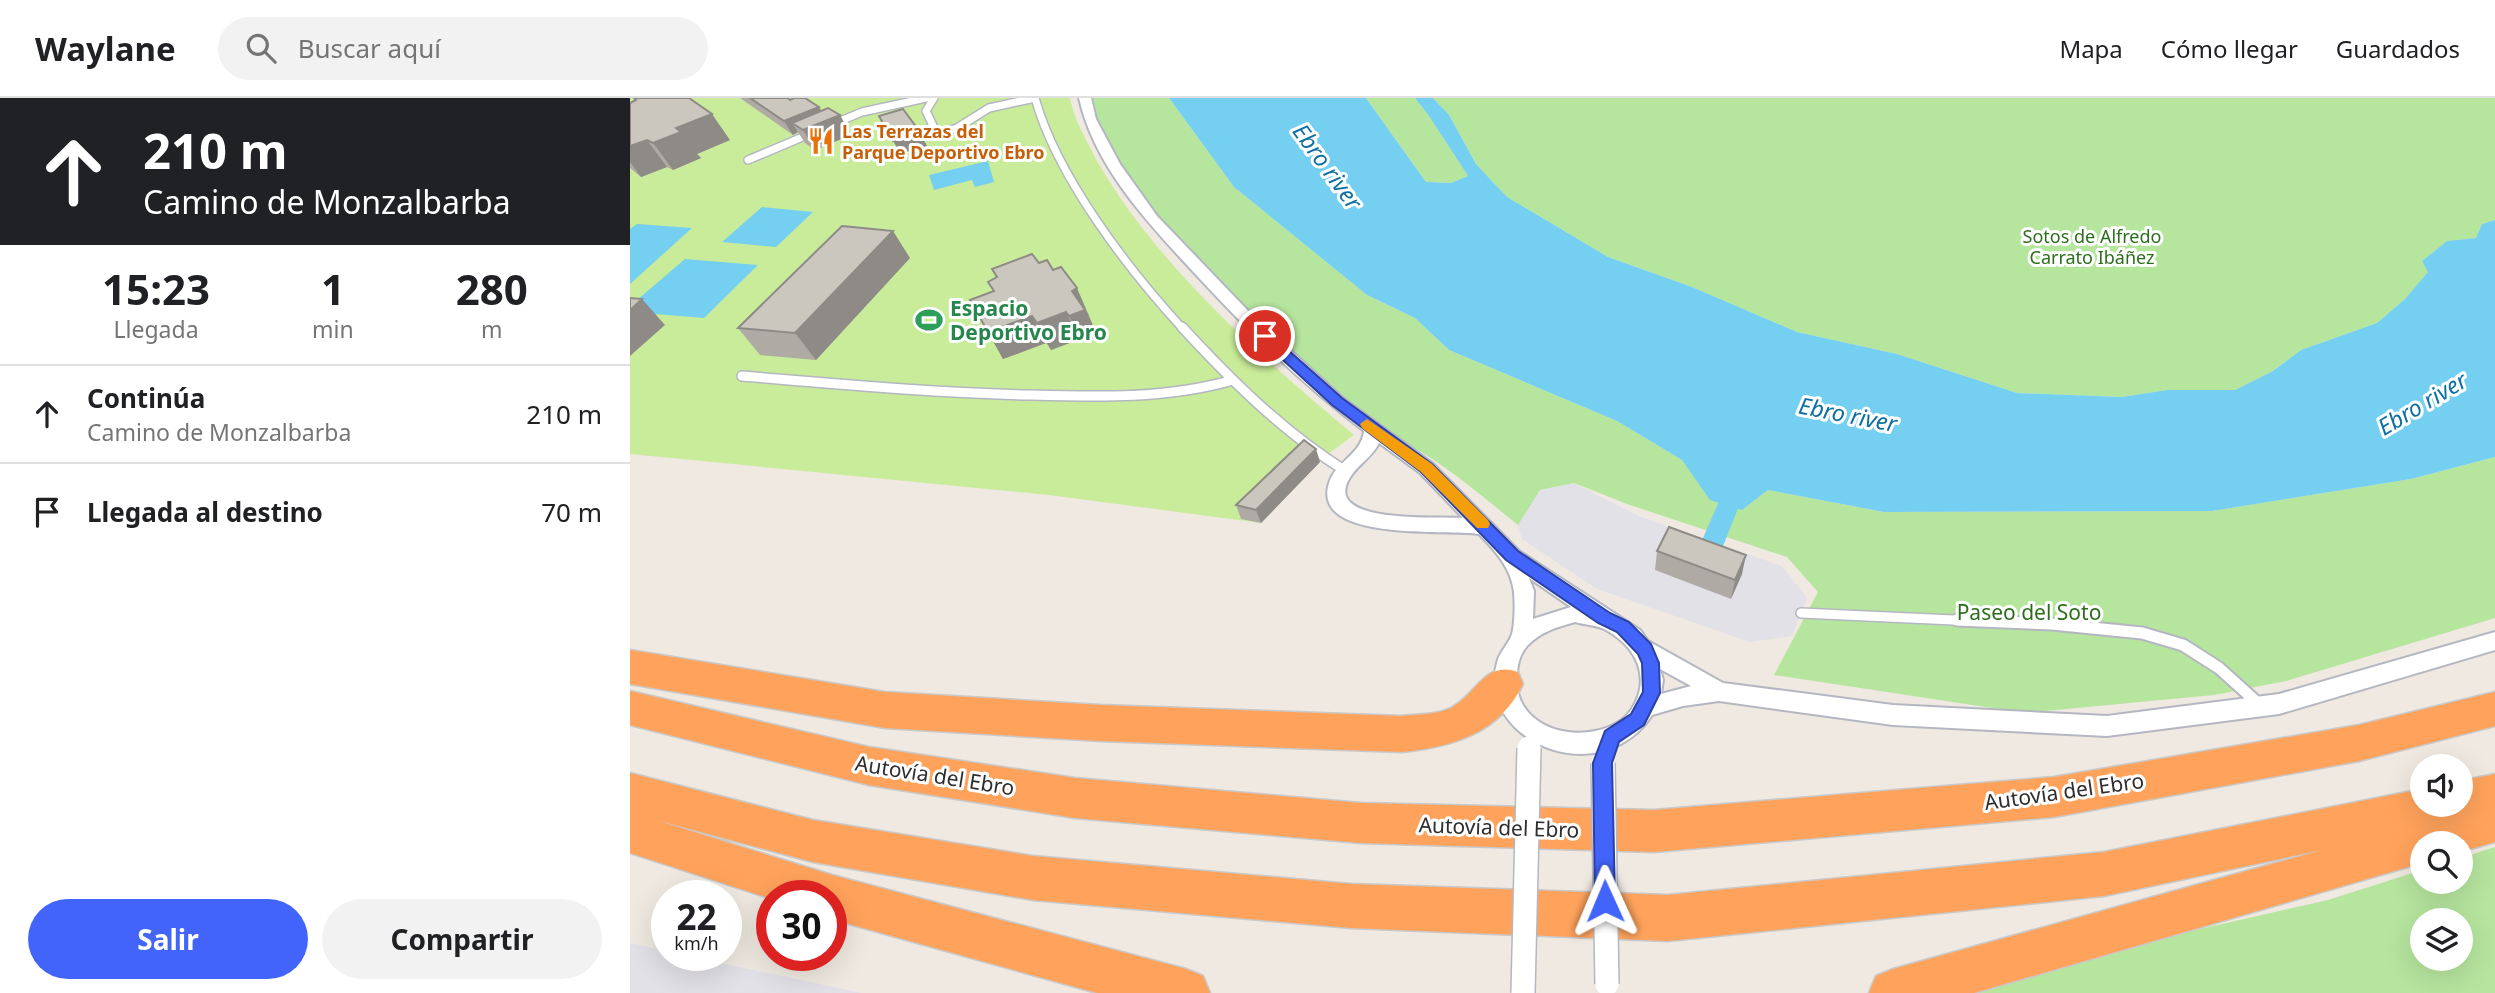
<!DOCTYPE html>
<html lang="es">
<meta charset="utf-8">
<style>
:root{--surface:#fff;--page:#f2f2f2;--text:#202124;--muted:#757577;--line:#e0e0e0;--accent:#4264fb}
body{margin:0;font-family:"Noto Sans",sans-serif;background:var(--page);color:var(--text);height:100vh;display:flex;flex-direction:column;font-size:26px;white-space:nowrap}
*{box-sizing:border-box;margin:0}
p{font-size:23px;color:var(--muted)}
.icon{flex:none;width:38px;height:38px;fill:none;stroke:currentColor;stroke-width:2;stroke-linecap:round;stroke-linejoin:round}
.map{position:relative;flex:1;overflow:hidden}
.details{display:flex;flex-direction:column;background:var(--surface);width:630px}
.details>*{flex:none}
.banner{background:#202124;color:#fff;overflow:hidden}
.buttons{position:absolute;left:1780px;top:656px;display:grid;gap:14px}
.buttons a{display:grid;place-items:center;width:63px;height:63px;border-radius:50%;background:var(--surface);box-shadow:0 7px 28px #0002;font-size:35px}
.speed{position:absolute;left:21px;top:782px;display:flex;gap:14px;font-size:35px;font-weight:700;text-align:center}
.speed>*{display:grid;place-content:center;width:91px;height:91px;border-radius:50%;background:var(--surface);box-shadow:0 7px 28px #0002;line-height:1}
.speed small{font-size:18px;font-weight:400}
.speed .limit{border:10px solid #d22;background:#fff;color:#111}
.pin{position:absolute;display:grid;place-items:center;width:60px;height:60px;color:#fff;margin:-30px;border:4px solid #fff;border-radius:50%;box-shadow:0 2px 7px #0007}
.me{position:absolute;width:77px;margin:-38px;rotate:359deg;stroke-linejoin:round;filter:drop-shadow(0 0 5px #0008)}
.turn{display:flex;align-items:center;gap:24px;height:147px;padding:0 28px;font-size:32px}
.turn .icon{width:91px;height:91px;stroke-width:2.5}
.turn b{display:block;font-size:49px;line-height:60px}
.eta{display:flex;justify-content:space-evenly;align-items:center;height:119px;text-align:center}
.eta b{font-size:42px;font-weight:700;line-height:49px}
.cta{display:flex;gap:14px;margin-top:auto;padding:14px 28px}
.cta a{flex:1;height:80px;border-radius:42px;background:var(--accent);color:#fff;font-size:28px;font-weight:700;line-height:80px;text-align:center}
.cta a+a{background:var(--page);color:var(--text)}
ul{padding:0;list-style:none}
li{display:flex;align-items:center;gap:21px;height:98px;padding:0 28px;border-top:2px solid var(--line)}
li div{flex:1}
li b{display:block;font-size:26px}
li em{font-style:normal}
header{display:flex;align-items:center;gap:42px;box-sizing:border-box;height:98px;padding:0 35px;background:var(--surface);border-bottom:2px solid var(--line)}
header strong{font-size:33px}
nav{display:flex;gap:38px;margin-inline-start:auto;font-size:24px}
.search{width:490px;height:63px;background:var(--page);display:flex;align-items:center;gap:18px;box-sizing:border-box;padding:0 24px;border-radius:38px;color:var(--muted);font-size:26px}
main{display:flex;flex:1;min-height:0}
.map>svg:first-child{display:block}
</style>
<header>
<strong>Waylane</strong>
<div class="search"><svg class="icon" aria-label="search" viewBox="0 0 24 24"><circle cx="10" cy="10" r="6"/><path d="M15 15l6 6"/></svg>Buscar aquí</div>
<nav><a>Mapa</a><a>Cómo llegar</a><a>Guardados</a></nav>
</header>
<main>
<section class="details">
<div class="banner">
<div class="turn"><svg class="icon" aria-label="ahead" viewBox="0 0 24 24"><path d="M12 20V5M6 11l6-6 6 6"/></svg><div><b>210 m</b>Camino de Monzalbarba</div></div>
</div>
<div class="eta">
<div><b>15:23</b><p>Llegada</p></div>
<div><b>1</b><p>min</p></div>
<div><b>280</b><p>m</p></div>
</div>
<ul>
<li><svg class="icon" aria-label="ahead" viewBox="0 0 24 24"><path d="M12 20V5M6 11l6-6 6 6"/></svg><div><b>Continúa</b><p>Camino de Monzalbarba</p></div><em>210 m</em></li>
<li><svg class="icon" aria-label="arrive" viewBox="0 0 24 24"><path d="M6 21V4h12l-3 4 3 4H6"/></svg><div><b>Llegada al destino</b></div><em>70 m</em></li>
</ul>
<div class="cta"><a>Salir</a><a>Compartir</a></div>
</section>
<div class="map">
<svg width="1865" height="895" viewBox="0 0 1865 895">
<rect width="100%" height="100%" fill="#efe9e1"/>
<path fill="#e3e1e8" d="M944,385L1011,419L1152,468L1177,500L1162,538L1120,544L967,491L892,441L888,427L910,392Z
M0,845L37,853V858H58L232,895H0Z"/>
<path fill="#b6e59e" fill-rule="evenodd" d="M455,0H539L604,89L737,197L785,220L819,252L987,323L1052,362L1081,402L1112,412L1138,392L1254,414L1582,413L1781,381L1865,359V520L1656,583L1584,597L1395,615L1144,577L1188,494L1157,459L997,406L944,385L910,392L888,427C843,391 797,350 743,330L558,161L483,66Z
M736,0H785L799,18L838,78L821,85L796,84Z
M803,0H1865V122L1852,126L1846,140L1817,143L1792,163L1799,174L1775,201L1747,225L1671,252L1643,273L1605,292H1537L1492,299L1387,295L1267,256L1167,234L1062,189L978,159L877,99L846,66L819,17Z
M1865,749V895H1319L1460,856L1698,802L1792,772V784H1830L1831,760ZM1792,822H1830V861H1792Z"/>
<path fill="#c9ec9a" d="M0,0H440C444,21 455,40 465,59C522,163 633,261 724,337L683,367L685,369L631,425L419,397L0,356Z"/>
<path fill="#75cff0" d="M539,0H736L796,84L821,85L838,78L799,18L785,0H803L819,17L846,66L877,99L978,159L1062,189L1167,234L1267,256L1387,295L1492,299L1537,292H1605L1643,273L1671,252L1747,225L1775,201L1798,174L1792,163L1817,143L1846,140L1852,126L1865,122V359L1781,381L1582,413L1254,414L1138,392L1112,412L1080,402L1052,362L987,323L819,252L785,220L737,197L604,89Z
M358,63L364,84L345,89L342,82L304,92L299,77Z
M132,109L183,114L146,149L92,144Z
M7,126L62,130L0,186V131Z
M55,161L128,167L74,220L0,214V208Z"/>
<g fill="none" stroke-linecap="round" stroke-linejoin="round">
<path fill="#75cff0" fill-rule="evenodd" d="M1098,400L1106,402L1109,408L1087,463L1083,469L1075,472L1067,469L1063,463L1087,408L1090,402Z"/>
<defs>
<path id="lane-far2" d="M304,0L296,13L307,36L327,30L359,10L405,0
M405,0C427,79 498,171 553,231
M203,26L232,14L296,0
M118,62L182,35"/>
<path id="lane-far1" d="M552,229C600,281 653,334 714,372
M112,278C208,286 304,295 401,297C469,299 537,301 603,282
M1171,515L1367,524"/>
<path id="lane" d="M1327,522L1422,526L1512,535L1553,547L1589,570L1630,607"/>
<path id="street" d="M449,0H461L466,21L490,66L527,118L624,219L713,300L802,365L889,453L1010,532L1018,543L1093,585L1263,607L1477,618L1649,596L1865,534V552L1649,616L1477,638L1263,627L1089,603L1053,608L1022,617C1007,641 980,656 951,656C903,656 853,617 867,565C869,554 879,546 882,536C885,525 885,505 884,494C881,469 865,453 849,436C819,431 680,445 699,385C705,364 732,356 734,333C674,288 620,235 569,180C521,128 465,71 449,0ZM749,345L790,375L833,420C812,418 696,427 718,383C725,368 742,360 749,345ZM899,480L941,509L903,521L904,493ZM945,524C955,527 967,527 976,532C1007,549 1022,581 1001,612C993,624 979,630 965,633C928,641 883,621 887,578C887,567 890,556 897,548C910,534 927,529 945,524ZM1030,571L1061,588L1031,596L1033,582Z"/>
<path id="highway" d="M0,552L255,594L471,607L772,618C788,616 806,617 821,610C847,596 855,562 888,574L893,586C870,635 822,649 772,654L471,643L255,630L0,586Z
M0,593L239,649L445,680L731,705L1024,712L1424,679L1729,627L1865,594V628L1729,663L1424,719L1024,754L731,745L445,720L239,687L0,627Z
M0,675L183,722L403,758L721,786L1038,797L1474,754L1792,691V707H1830V683L1865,676V744L1830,754V746H1792V765L1344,895H1239L1246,878L1263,871L1692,752L1474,798L1038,843L721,830L403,802L183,764L26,722L202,777L556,871L573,878L580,895H467L201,821V798H142V801L0,755Z"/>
</defs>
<use href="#lane-far2" stroke="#b4b7c1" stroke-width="10"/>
<use href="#lane-far1" stroke="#b4b7c1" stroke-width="12"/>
<use href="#lane" stroke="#b4b7c1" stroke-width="15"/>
<use href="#street" stroke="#b4b7c1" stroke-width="4"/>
<use href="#highway" stroke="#c9c9c9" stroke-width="3"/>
<use href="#lane-far2" stroke="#fff" stroke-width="7"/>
<use href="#lane-far1" stroke="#fff" stroke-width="9"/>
<use href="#lane" stroke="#fff" stroke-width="11"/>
<use href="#street" fill="#fff" fill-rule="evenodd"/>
<use href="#highway" fill="#ffa35c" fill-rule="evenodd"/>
<defs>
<path id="street-bridge" d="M973,665L977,886
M893,895L899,650"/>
</defs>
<use href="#street-bridge" stroke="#b4b7c1" stroke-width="26" stroke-linecap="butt"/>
<use href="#street-bridge" stroke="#fff" stroke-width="23"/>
</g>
<path fill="#afaba4" d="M4,0L100,42L67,56L71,60L43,72L37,69L11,79L0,70V5L6,3Z
M110,0H158L160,2L189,9L191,13L221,37L185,52L175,45L168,34L163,37Z
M280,160L186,262L130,257L108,230Z
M409,165L423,172L459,217L458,218L468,239L452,244L450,241L421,252L416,245L373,261L358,234L367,180L362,171Z
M690,364L631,425L611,421L606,407Z
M1027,453L1112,476L1101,501L1025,472Z"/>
<path fill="#8e8b86" d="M189,9L197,22L210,17L221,37L185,52L173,32L162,25L168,34L163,37L154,23Z
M82,16L100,42L67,56L71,60L43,72L23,45L46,30Z
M290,34L297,48L271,56L263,43Z
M17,42L37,69L11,79L0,64V48Z
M263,133L280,160L186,262L165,235Z
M447,190L468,239L452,244L439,218L442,193Z
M12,201L35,227L0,258V212Z
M436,214L450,241L421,252L407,225Z
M402,218L416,245L373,261L358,234Z
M686,351L690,364L631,425L626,412Z
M1116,457L1112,476L1101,501L1105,482Z"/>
<path fill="#cbc7bf" stroke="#8e8b86" stroke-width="2" d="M4,0H59L82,16L46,30L51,34L23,45L17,42L0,48V5L6,2Z
M120,0H158L160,2L164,0H175L189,9L154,23Z
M198,10L210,17L173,32L162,25Z
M273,11L290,34L263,43L249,18Z
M212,128L263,133L165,235L108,230Z
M402,156L409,165L417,162L423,172L431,169L447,190L442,193L455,212L439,218L436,214L407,225L402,218L358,234L340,202L364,193L358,184L367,179L362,171Z
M0,200L12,201L0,212Z
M674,342L686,351L626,412L606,407Z
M1039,429L1116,457L1105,482L1027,453Z"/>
<path fill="#4264fb" stroke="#2b41a3" stroke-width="2" d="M635,234L639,235L712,300L802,366L888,453L980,515L999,524L1021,546L1029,565L1030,595L1014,627L989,644L982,665L985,803L982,811L975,814L968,811L965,803L963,665L975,633L1001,616L1013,594L1012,565L1008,556L987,534L968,525L876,462L791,374L702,307L630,241V235Z"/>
<path fill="#f59e0b" d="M737,321L802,366L858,422L860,426L858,430H847L791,374L732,330L730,326Z"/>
<defs>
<symbol id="restaurant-bare" viewBox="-9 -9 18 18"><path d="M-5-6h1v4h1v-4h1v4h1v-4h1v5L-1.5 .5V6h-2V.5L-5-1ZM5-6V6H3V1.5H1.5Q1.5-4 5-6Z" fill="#e8710a" stroke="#fff" stroke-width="2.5" paint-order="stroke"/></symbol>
<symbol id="stadium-bare" viewBox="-9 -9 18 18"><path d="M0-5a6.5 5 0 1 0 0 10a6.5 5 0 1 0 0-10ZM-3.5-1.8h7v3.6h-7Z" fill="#2e9e5b" stroke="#fff" stroke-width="2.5" paint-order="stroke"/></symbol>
</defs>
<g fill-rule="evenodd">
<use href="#restaurant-bare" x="172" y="24" width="38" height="38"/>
<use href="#stadium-bare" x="280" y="203" width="38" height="38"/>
</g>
<g text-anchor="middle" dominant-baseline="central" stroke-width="6" stroke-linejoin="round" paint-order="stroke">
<g font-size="18" font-weight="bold" fill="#c56008" stroke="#fff" text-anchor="start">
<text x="212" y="33">Las Terrazas del<tspan x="212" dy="21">Parque Deportivo Ebro</tspan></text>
</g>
<g font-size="18" fill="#2c6e1b" stroke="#fff">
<text x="1462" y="138">Sotos de Alfredo<tspan x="1462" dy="21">Carrato Ibáñez</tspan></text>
</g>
<g font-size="21" font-weight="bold" fill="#27864d" stroke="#fff" text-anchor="start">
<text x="320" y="210">Espacio<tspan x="320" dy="24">Deportivo Ebro</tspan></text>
</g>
<g font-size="21" fill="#2c6e1b" stroke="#fff">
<text x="1399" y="514">Paseo del Soto</text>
</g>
<g font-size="21" fill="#2e2e2e" stroke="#fff">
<text transform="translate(305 677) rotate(9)">Autovía del Ebro</text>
<text transform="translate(1434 693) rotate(-8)">Autovía del Ebro</text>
<text transform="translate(869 729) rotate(2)">Autovía del Ebro</text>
</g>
<g font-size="23" font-style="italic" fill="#0d6fa3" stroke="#fff">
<text transform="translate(698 68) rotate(54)">Ebro river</text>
<text transform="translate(1792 305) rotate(-31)">Ebro river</text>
<text transform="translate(1218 316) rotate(11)">Ebro river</text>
</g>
</g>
</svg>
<div class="buttons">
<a><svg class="icon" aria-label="sound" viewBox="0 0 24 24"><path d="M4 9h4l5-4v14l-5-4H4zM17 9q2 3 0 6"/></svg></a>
<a><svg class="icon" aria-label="search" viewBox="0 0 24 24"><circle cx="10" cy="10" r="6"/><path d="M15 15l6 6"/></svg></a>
<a><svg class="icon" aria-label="layers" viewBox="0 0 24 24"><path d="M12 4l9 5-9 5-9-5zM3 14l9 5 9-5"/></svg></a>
</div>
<div class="speed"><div>22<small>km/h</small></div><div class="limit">30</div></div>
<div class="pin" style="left:635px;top:238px;background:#d93025"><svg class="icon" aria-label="arrive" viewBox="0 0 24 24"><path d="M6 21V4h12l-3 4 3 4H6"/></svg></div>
<svg class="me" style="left:975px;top:803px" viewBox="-20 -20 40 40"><path d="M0-17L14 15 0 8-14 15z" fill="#4264fb" stroke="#fff" stroke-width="4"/></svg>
</div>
</main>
